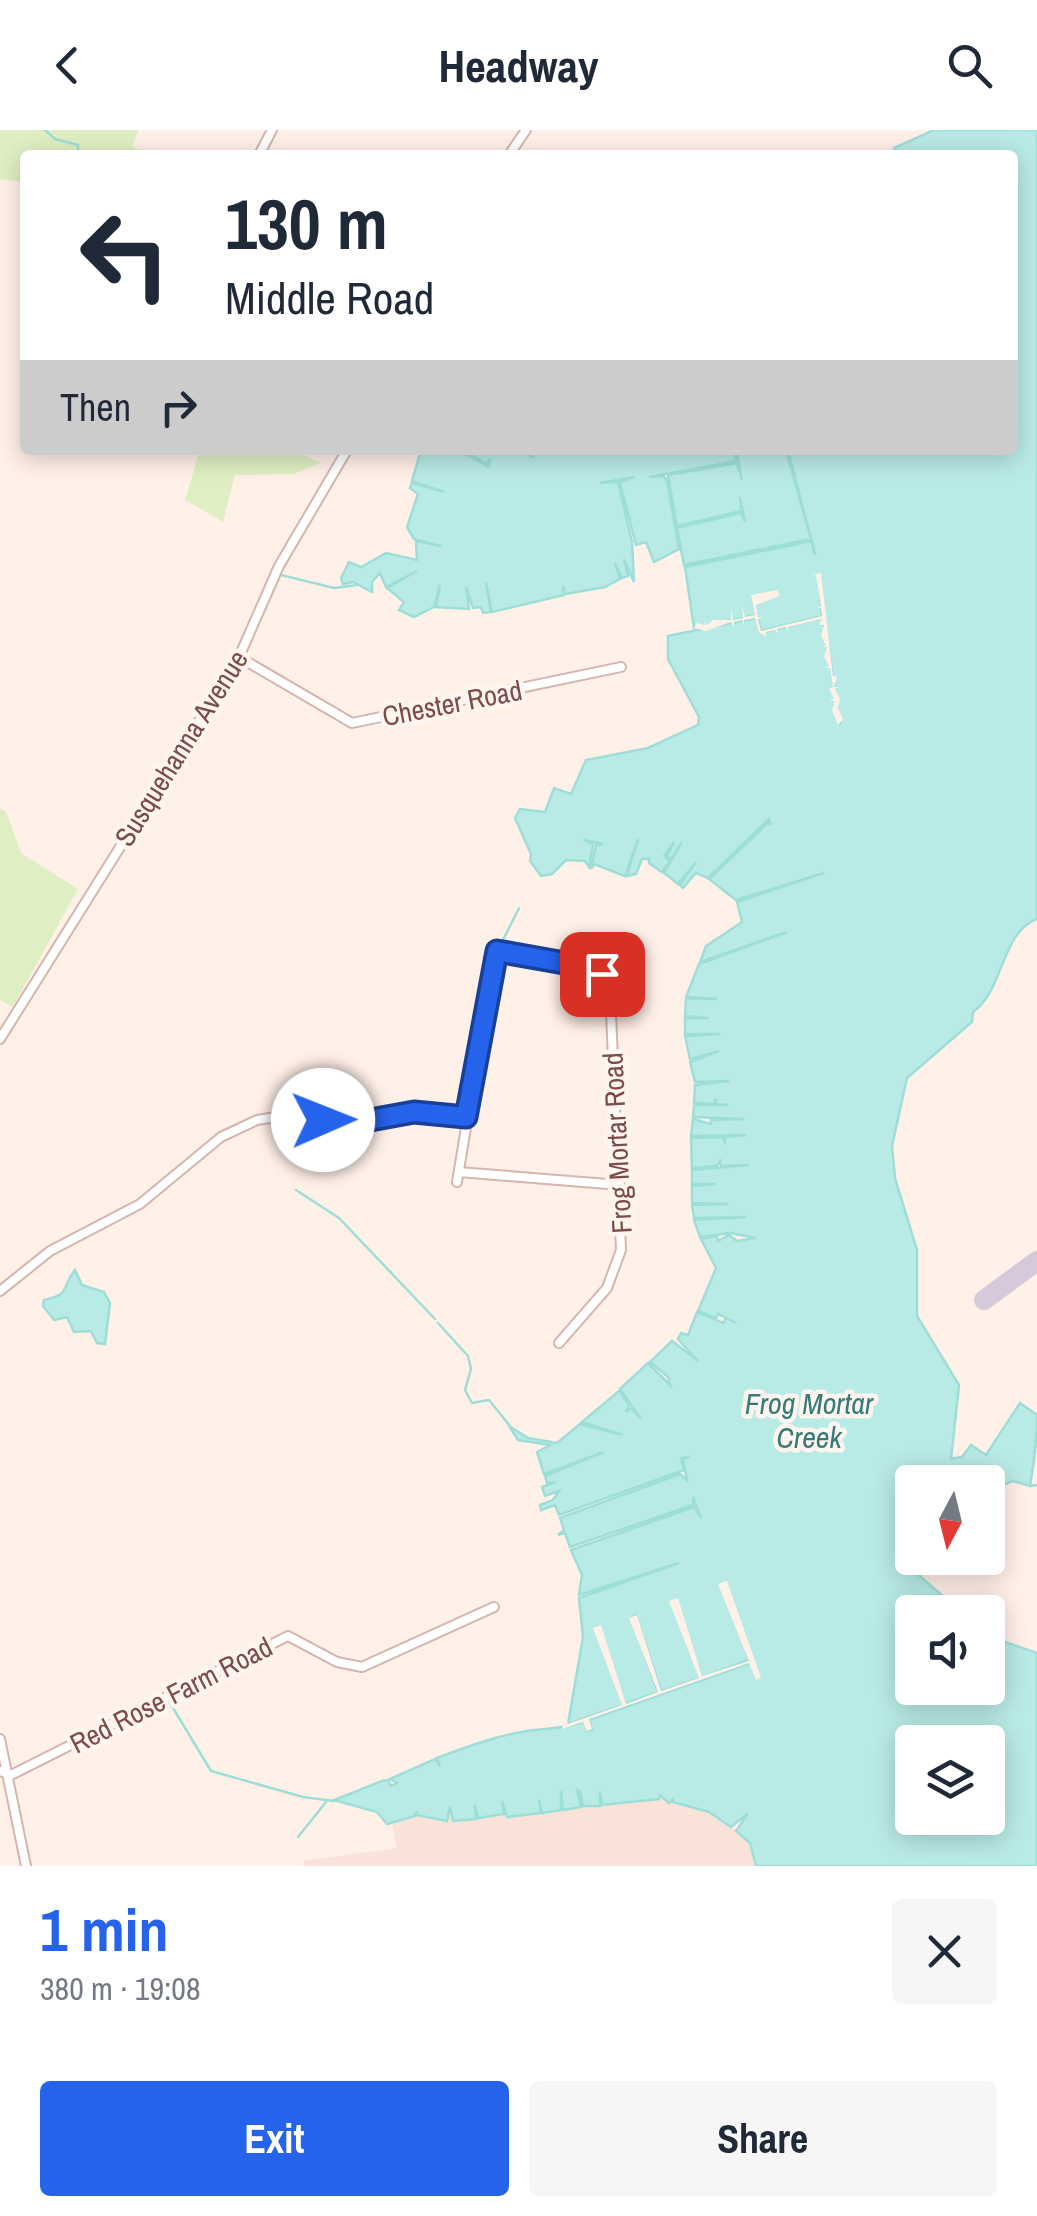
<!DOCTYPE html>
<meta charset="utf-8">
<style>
:root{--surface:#fff;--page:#f6f6f7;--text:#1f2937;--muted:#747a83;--accent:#2563eb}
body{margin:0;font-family:"Archivo Narrow",sans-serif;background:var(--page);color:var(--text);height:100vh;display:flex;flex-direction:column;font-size:38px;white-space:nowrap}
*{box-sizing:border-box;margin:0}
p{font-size:32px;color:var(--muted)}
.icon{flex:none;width:55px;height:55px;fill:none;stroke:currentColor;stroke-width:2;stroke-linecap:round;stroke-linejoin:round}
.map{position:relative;height:1736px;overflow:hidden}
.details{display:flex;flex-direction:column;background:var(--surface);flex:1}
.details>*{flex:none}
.banner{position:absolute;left:20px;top:20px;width:998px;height:305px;border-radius:10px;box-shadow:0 5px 25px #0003;background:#fff;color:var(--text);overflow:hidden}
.needle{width:65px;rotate:187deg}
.fabs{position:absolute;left:895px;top:1335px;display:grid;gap:20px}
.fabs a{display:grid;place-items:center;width:110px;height:110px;border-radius:10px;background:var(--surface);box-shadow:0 5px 25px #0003;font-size:50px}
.pin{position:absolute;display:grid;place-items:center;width:85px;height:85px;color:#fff;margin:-42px;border-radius:20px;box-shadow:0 5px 15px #0006}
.me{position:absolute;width:110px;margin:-55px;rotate:89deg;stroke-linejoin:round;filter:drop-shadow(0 0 8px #0008)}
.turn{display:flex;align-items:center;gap:35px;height:210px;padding:0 40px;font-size:45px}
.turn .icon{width:130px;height:130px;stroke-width:2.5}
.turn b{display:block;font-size:70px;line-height:85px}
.then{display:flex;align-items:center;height:95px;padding:0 40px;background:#0003;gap:20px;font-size:38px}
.round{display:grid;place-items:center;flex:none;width:105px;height:105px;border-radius:10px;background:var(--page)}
.head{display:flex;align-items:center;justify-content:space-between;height:170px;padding:0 40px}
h1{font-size:60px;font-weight:800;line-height:75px;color:var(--accent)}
.action{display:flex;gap:20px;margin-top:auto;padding:20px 40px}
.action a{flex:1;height:115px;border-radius:10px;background:var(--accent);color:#fff;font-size:40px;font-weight:800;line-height:115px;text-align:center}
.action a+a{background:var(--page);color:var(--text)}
header{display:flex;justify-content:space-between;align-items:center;height:130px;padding:0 40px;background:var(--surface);font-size:45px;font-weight:800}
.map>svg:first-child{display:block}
</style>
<header><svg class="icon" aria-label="back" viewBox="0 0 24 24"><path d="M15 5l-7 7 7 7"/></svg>Headway<svg class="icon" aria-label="search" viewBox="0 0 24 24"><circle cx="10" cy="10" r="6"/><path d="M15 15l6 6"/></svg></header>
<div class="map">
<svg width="1037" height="1736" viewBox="0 0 1037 1736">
<rect width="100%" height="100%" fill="#fff0e8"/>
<path fill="#f9e2d8" d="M673,1668L705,1679L753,1713L756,1736H304L303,1731L397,1718L391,1688Z"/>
<path fill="#e0efc3" d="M0,0H139L132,16L147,25H25V52L0,49Z
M200,320H292L321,333L294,344L235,345L223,392L185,370Z
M0,678L6,682L21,723L78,759L13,877L0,870Z"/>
<path fill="#b9ebe6" stroke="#9eded8" stroke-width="2.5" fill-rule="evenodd" d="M934,0H1037V789C1001,802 1004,860 973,882L972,892L907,948L892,1016L895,1048L917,1120V1186L959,1255L951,1329L962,1327L971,1315L986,1325L1020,1273L1037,1285C1037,1310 1034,1333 1030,1356L1013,1351L988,1361V1352H957L962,1346L956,1341L926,1352H912L901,1414L913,1440L946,1469L957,1468L970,1482H912V1558H988V1497L1002,1511L1037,1523V1736H756L750,1713L736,1701L748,1683L731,1697L709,1682L673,1672V1669L669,1673L660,1665L659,1669L602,1675L600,1662V1676H583L580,1661L577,1660L581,1677L563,1680L561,1661V1680L542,1683L539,1670L541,1683L507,1687L502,1671L504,1684L478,1688L475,1675L476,1689L453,1691L450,1677L447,1691L417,1685V1681L415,1686L387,1694L377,1682L334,1670L382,1651L388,1650L391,1656L397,1653L390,1649L435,1629L440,1636L437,1628C466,1617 496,1606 527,1601C547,1598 562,1599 584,1592L588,1601L592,1599L589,1590L750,1533L758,1549L725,1453L749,1530L702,1547L673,1470L700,1548L661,1561L636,1485L631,1488L658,1562L625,1574L597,1496L623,1575L568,1594L583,1507L579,1468L679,1433L579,1465L582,1445L571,1420L694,1377L701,1388L693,1367V1375L570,1417L565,1403L558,1405L564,1400L560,1388L680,1344L687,1350L683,1329L690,1327L681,1328L684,1340L559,1385L555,1375L541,1380L540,1375L553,1370L559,1361L545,1366L542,1357L556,1352L547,1353L545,1346L604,1322L544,1344L537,1322L550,1315L518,1310L509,1296L528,1308L557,1313L580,1294L623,1305L582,1292L619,1261L629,1275L626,1282L631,1278L641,1289L620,1259L648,1233L670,1255L668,1247L650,1232L672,1211L698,1231L678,1209L681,1203L688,1205L697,1182L723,1193L726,1188L736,1193L718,1184L716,1188L698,1181L716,1138L701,1109L717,1106L718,1111L729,1105L737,1111L756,1108L730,1103L700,1107L694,1090L746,1087L694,1088L692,1075L728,1074L692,1073V1056L716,1054H692V1040L749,1035L721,1036L720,1031L717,1036L692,1038L691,1008L723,1007L725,1014V1007L746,1005L691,1006L693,989L711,994V990L744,989L693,987L694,975H728L716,974V969L714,974L694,973L695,955L729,951L695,952L690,932L719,921L690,929L685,906L720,904H685V888H709L685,886L686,869H717L686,867L699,834L787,802L700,832L706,816L742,792L737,772L824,743L736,770L709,749L769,692L771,695L769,689L708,748L696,743L683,758L680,755L696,732L678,754L664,743L682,712L671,729L667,726L674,712L664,726L670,731L662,742L649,733V729H642L636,744L627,746L638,709L625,746L594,734L591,739L596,715L603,714L584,710L593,715L589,737L585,731L566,730L552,744L541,746L530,731L531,724L515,688L520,679L545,682L554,658L571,664L586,630L648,618L698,595L699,587L668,529V506L756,488L760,503L823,488L840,595L818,444L822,486L761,501L752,465L756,485L694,498L685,437L812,411L815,425L788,320H1012V25H894V18ZM912,1612H988V1688H912Z
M421,320H458L489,337L490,329L487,334L462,320H521L534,328L528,320H734L736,331L649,347L664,346L667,351L679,419L654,432L646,412L636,415L620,352L635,347L600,353L618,352L632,412L634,452L624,429L628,446L622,448L615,433L620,449L605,457L565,464L563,456L564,465L492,482L486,453L491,482L483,483L481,477L473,478L466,457L469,479L436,477L440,455L434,477L414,487L399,480L404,472L387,458L417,441L386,457L380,443L372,452V462L353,452L343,454L341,448L349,432L361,437L386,423L417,430L416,411L441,416L414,409L407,397L418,364L410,358L412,353L444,362L412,351Z
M736,320H786L811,409L684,435L677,398L741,383L745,392L740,367L741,381L677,396L668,345L737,333L742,350Z
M75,1140L82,1155L104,1162L110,1173L105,1214L97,1213L91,1201L74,1202L67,1187L54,1190L43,1176L44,1170C72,1165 61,1156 75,1140Z"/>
<path fill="#fff0e8" d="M821,443L833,546L837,547L834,557H839L835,559L840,569L838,578L843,589L838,595L832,580L835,571L830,570L834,568L829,559L833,557L830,538H825L829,536L824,527L827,517H823L826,515L821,506L824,495H819L822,489L788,497V502L786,497L777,499L778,504L775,500L766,502V506L759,503L755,488L744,490V495L742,490L734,492V497L731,492L706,501L694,498L697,493L705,495V491L707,495L713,490H731V478L733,490L743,488L742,475L745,487L755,485L751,465L778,460L779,466L756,475L758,487H763L758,489L761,501L822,486L821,478H817L821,476L816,445H812Z
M727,1451L761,1548L756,1550L749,1533L589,1589L592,1599L587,1601L583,1592L562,1599L565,1585L568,1594L622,1575L593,1498L601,1495L626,1574L658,1562L629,1488L637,1485L661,1561L699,1548L669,1471L678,1468L702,1546L749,1531L718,1454Z"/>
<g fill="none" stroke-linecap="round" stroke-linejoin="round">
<path stroke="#9eded8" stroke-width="2.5" d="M45,0L55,9L78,15V25
M281,445L334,458L357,455
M500,816L519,778
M296,1060L339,1088L435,1189
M438,1193L468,1226L471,1239L465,1260L472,1273L489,1270L510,1296
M1030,1356L1037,1355
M170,1573L211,1641L303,1667L334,1671
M298,1707L326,1672"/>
<path stroke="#d6cada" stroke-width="20" d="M984,1170L1037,1131"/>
<defs>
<path id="minor" d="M259,25L272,0
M509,25L526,0
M239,527L352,593L621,537
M0,909L239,527L279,436L347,320
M459,1042L620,1055
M457,1052L495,823L510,820L602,844L610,859L621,1120L607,1158L559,1213
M0,1161L50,1121L140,1074L221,1007L257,990L289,985L354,993L416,981L466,987
M0,1609L26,1736
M0,1641L11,1645L288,1506L337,1532L362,1537L494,1477"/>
</defs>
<use href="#minor" stroke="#d5b5ae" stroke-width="12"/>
<use href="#minor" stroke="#fff" stroke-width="8"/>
</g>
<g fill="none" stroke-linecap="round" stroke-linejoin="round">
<defs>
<path id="route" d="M323,990L354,993L414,982L466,987L497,821L587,837L602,844"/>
</defs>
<use href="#route" stroke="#184099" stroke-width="25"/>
<use href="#route" stroke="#2563eb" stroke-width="18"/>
</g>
<g text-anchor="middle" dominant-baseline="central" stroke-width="9" stroke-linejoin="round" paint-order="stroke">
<g font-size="28" fill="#7c4d48" stroke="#fff5f0">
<text transform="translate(452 573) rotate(-11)">Chester Road</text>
<text transform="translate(181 618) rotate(-58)">Susquehanna Avenue</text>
<text transform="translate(617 1013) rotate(-93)">Frog Mortar Road</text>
<text transform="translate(171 1565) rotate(-27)">Red Rose Farm Road</text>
</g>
<g font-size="30" font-style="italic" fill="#367b75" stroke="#fff5f0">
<text x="809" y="1273">Frog Mortar<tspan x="809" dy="34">Creek</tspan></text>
</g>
</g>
</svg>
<div class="fabs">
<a><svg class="needle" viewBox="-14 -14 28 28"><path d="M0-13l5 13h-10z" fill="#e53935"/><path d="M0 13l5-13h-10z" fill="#747a83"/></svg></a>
<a><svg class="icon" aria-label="sound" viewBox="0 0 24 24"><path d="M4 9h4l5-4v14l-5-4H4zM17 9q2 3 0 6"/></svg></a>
<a><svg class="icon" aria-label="layers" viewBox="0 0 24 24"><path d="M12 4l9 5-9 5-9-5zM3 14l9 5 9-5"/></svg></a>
</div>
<div class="pin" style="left:602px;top:844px;background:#d93025"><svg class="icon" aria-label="arrive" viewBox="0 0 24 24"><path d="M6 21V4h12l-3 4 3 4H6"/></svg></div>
<svg class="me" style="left:323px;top:990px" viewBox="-20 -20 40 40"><circle r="19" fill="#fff"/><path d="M0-13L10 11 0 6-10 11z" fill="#2563eb"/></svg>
<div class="banner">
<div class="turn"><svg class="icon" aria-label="left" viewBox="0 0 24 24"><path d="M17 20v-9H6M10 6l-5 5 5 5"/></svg><div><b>130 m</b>Middle Road</div></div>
<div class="then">Then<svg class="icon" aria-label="right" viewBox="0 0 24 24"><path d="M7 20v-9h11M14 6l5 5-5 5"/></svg></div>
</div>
</div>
<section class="details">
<div class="head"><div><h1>1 min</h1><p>380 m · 19:08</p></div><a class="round"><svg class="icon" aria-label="close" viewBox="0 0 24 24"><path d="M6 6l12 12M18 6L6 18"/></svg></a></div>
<div class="action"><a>Exit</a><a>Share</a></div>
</section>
